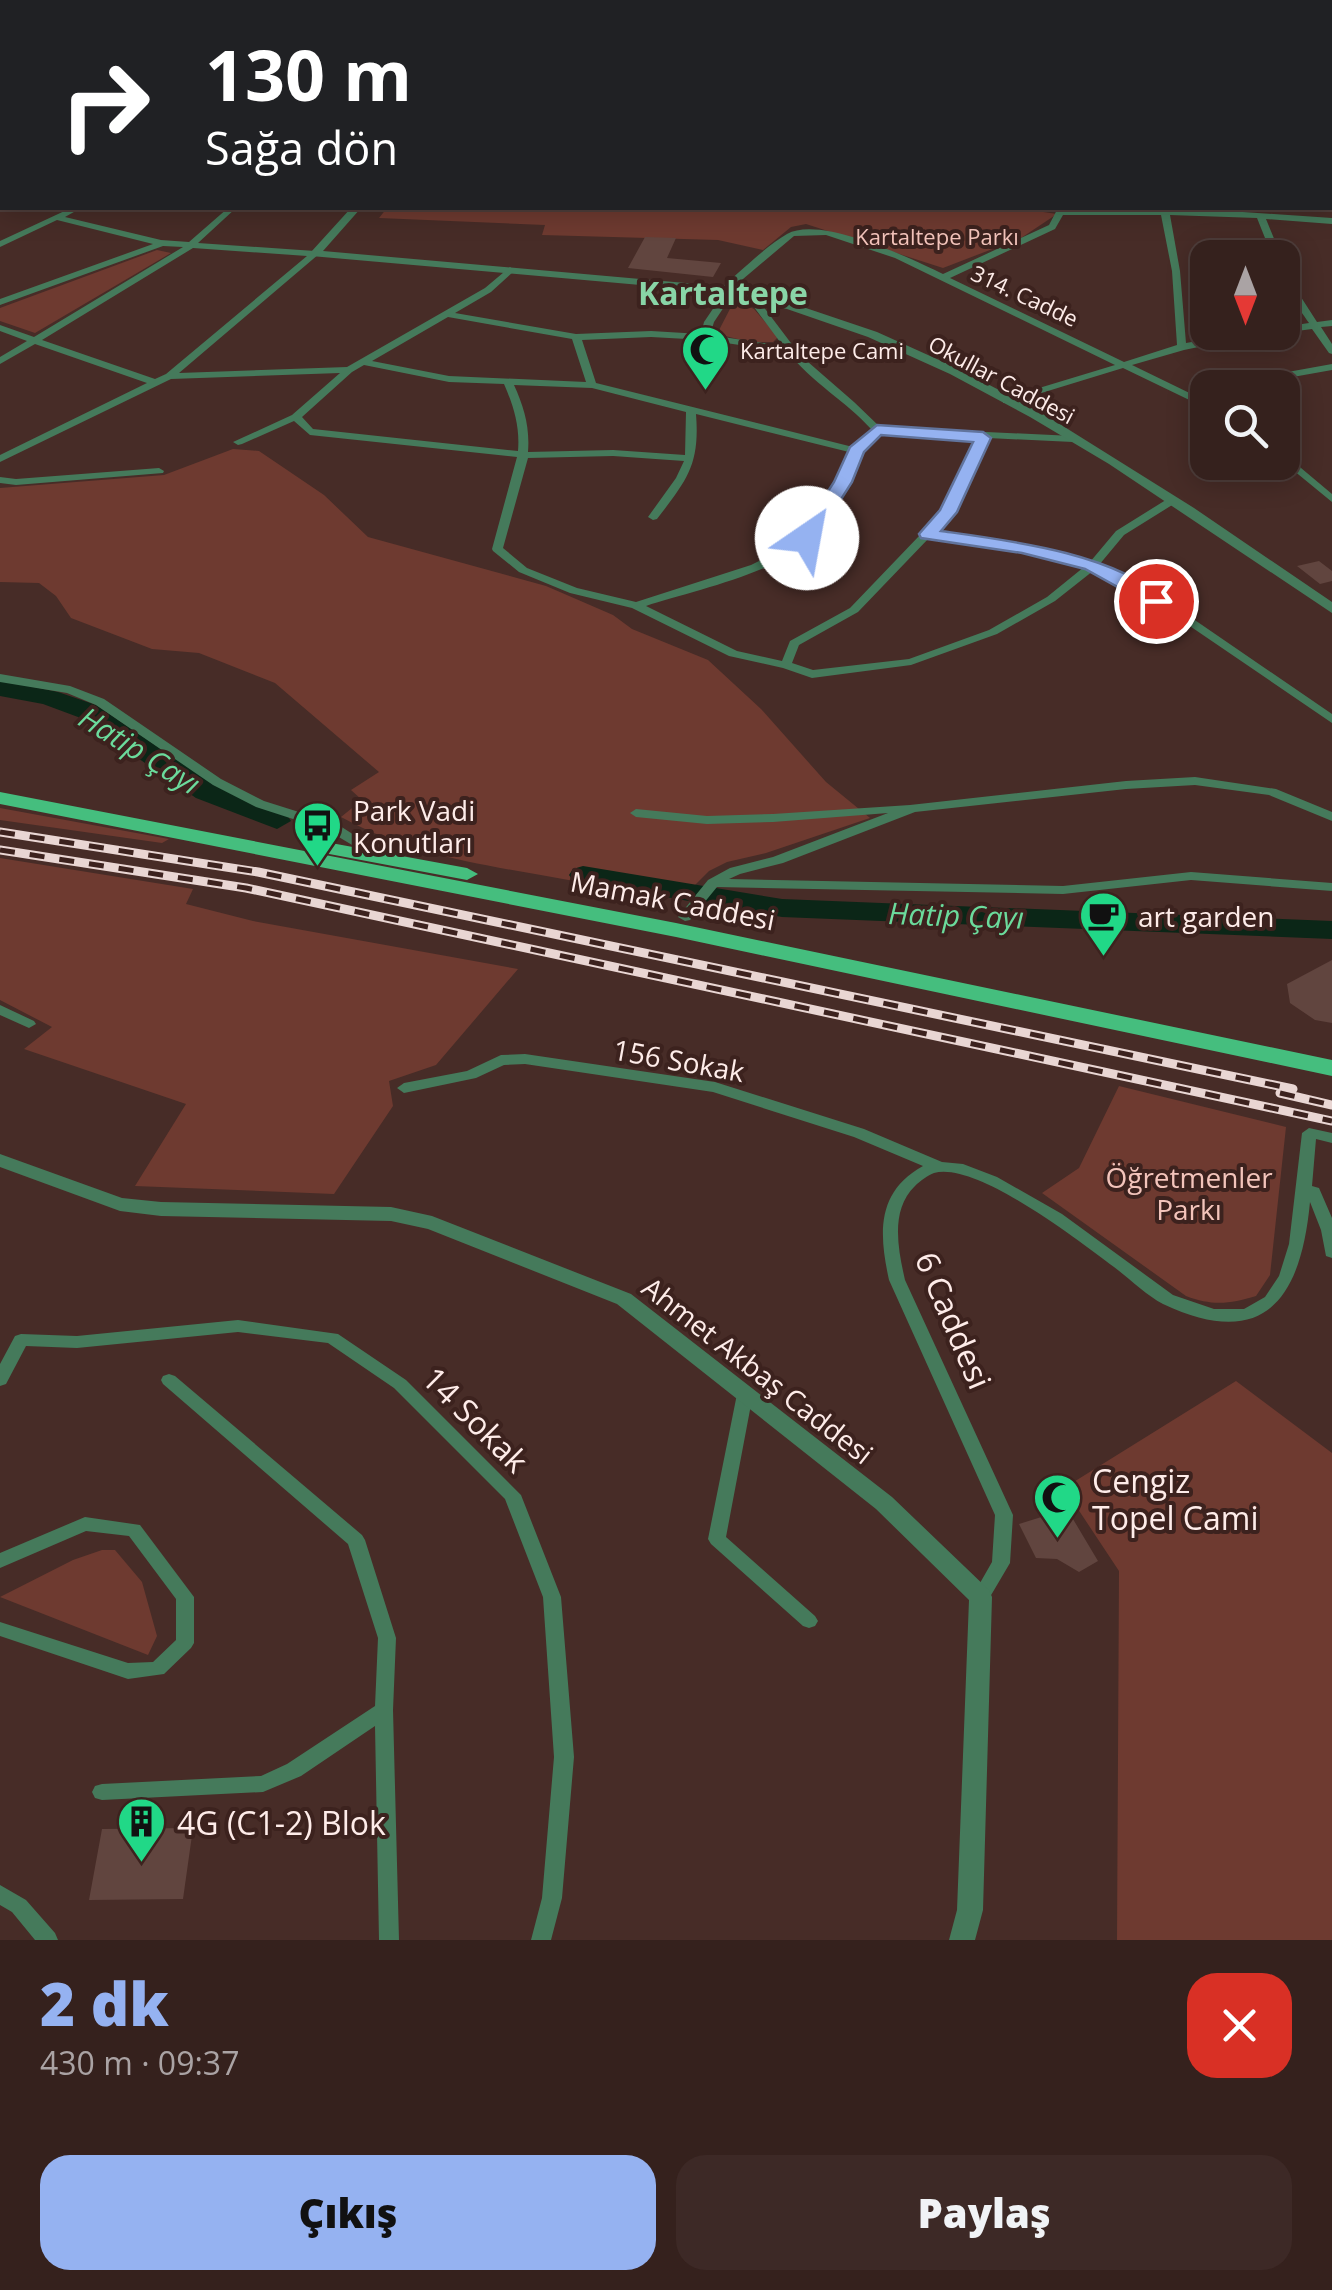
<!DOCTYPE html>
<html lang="tr">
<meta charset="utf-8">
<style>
:root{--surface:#35211d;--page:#3d2926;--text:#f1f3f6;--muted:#aaa3a4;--line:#4f3e3b;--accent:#95b2f1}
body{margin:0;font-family:"Open Sans",sans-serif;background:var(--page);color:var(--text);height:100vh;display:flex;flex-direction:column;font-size:38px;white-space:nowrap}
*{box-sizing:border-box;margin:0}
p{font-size:32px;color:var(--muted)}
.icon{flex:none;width:55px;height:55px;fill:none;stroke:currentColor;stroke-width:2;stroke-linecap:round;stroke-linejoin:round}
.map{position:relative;height:1940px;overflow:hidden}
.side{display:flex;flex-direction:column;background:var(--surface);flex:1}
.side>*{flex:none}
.guide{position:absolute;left:0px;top:0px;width:1332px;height:210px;box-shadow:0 5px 25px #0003,0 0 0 2px var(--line);background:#202124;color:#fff;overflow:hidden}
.needle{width:65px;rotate:180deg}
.tools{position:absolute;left:1190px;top:240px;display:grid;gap:20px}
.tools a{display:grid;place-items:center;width:110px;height:110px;border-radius:20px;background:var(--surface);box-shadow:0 5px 25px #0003,0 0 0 2px var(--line);font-size:50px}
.pin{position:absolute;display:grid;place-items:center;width:85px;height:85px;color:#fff;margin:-42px;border:5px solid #fff;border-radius:50%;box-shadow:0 2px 10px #0007}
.me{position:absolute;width:110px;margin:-55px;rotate:33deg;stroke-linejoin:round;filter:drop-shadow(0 0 8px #0008)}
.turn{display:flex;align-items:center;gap:35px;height:210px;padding:0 40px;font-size:45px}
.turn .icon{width:130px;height:130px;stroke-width:2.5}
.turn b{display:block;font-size:70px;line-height:85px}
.round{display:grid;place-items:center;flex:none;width:105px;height:105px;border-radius:30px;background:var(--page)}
.summary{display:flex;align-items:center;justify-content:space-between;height:170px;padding:0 40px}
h1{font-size:60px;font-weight:800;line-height:75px;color:var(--accent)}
.primary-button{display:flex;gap:20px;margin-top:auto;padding:20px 40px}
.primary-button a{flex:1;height:115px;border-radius:30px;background:var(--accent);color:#111;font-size:40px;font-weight:800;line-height:115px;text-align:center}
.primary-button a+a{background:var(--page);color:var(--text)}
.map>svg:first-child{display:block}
</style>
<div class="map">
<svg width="1332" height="1940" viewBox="0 0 1332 1940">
<rect width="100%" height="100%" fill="#472c27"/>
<path fill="#6e3a30" d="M387,208H1016L1057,214L1021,238L943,268L806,224L791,227L763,250L718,240L542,235L545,225L379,218Z
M157,250L171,253L35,333L0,321V308Z
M741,303L754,309L778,337L773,342H750L717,334L732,305Z
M233,449L259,451L324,495L368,537L546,586L613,615L632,629L708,660L761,709L826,782L870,818L766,853L727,862L709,871L693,887L581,867L574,881C492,866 414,857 341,817L362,800L351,790L379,772L275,683L199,653L152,649L71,618L56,596L39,583L0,582V488L164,475Z
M0,808L169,839L162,843L0,820Z
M0,858L193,889L186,904L253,921L518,969L436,1065L389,1081L393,1106L334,1194L135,1186L186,1104L24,1049L52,1027L0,1000Z
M1119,1086L1286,1127L1270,1275L1256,1296C1230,1304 1212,1306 1186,1296L1042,1193L1079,1168Z
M1236,1381L1332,1453V1940H1117L1119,1571L1064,1488Z
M102,1550H115L142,1582L157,1636L148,1655L0,1597L73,1560Z"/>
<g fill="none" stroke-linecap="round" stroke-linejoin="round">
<path fill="#0b2617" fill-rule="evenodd" d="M0,680L58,692L96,705L216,786L287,815L291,821L277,829L196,798L78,717L43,704L0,696Z
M583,866L782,899L1332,921V939L782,917L573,881L569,875L573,869Z"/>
</g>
<path fill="#61453f" d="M645,237L676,238L667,258L721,263L713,277L628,268Z
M1319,561L1332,571V581L1320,584L1297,566Z
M1332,960V1023L1315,1020L1290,1003L1287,984Z
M1067,1509L1098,1561L1079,1572L1057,1559L1036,1558L1019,1524Z
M193,1828L183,1899L89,1900L102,1829Z"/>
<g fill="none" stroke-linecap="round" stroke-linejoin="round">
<path fill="#457a5b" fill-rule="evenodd" d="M0,0H7L0,4Z
M83,0H92L89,2H82Z
M293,0H303L305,2H296Z
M874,0H884L881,2H873Z
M962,0H970L971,2H964Z
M1060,0H1068L1070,2H1062Z
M1302,0H1310L1312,2H1304Z
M1330,28H1332V34H1330Z
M0,30H2V36H0Z
M1330,50H1332V54H1330Z
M0,78H2V83H0Z
M0,97H2V103H0Z
M1330,103H1332V108H1330Z
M0,136H2V140H0Z
M0,164H2V170H0Z
M1330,180H1332V186H1330Z
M71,208H81L65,217L161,240L189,242L228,208H236L198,243L315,251L319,254L179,373L347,367L485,288L510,267L514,270L513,272L491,292L455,313L576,334L651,331L701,334L704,322L723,294L720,293V289C739,273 766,246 787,234C820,215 910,258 943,274L1049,225L1058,208H1066V209H1199L1332,218V224L1266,219L1282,258H1273L1257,218L1170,215L1180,271L1186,343L1248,332H1271L1184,350L1132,365L1208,402V409L1123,368L1009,403H1003V399L1115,365L895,258L826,235L794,236L730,290L734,292L714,322L710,335L783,346L745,295L753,293L800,355L854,402L880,427L1073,436L1078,439L1073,442L988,438L953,512L935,532L1023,545L1090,562L1116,531L1169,498H1177V502L1124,535L1099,565L1186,614L1332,714V723L1178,618L1093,571L1055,601L997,634L911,665L812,678L783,668L729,656L632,608L570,593L519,572L493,551L492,549L517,457L310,435L294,421L242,444L238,445L233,442L292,415L340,373L171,379L0,462V455L147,383L35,344L0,364V357L27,341L0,331V325L34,337L183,247L163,246L0,305V299L153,244L57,220L0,247V241ZM1063,215H1161L1172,271L1177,345L1124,362L950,278L1055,229ZM193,248L307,256L166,374L155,379L42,340ZM448,317L572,339L586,382L449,376L372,361ZM651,337L705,340L788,352C811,382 846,401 872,430L857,448L596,383L582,340ZM364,365L449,382L504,384C514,407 520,427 518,451L313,429L302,417L352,372ZM514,385L592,388L686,412L685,455L613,450L528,452C530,427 524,407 514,385ZM696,414L853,453L814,522L806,533L793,544L751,565L636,602L577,588L527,568L503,548L528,458L613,456L684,461L676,478L648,517L653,520L657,519C687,480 700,465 696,414ZM880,433L978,438L943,511L850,608L790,641L782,661L737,651L646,606C692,591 788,571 817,533C841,501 853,463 880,433ZM929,538L1023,551L1084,567L1047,597L989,630L909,659L813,670L792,663L799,645L858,612Z
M1282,265L1286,268L1299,294L1317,322L1332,320V326L1321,327L1332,344V354L1329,353L1312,329L1282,333L1281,332L1282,327L1309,323C1297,305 1282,288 1282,265Z
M1332,364V370L1276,380L1257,388H1242L1271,375Z
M1282,452L1332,494V502L1282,461Z
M159,468L164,471L163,473L16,485L0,483V477L16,479Z
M0,674L70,686L104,699L221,779L264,801L337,824L390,858L389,861H379L327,830L256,807L213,785L96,705L67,693L0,682Z
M1195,777L1276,789L1332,812V821L1269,795L1195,785L1126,789L915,812L783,863L740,874L729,879L1063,886L1191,872L1332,883V891L1191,880L1063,894L717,887L690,920L685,921L678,917L708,880L730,868L773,857L888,813L773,822L707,824L636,817L630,813L636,809L707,816L773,814L910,805L1126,781Z
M0,1005L34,1021L36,1024L29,1028L0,1015Z
M525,1054L715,1082L864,1129L942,1162L963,1164L997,1177L1062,1214L1173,1295L1214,1309H1244L1265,1297L1279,1276L1289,1244L1302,1133L1309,1128L1332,1133V1143L1316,1139L1312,1186L1319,1188L1332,1218V1258L1326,1256L1321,1230L1310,1202C1301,1298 1265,1352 1163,1304C1146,1295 1130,1279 1114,1267C1080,1242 977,1161 934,1173C928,1175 920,1181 915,1186C890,1210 898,1249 905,1280L1013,1515L1010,1563L987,1602L981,1604L975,1602L972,1597L992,1562L995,1515L889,1280C879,1234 876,1192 923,1166L854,1137L713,1092L525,1064L504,1065L476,1078L404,1093L397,1088L404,1083L467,1071L501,1055Z
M238,1320L338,1334L406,1380L521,1495L561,1597L574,1757L562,1898L551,1940H531L542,1898L554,1757L543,1597L505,1499L394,1388L328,1343L238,1332L77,1348L26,1346L6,1384L0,1386V1364L15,1336L21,1334L77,1336Z
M169,1374L175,1376L362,1535L365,1540L396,1638L393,1710L399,1940H379L375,1726L301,1776L263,1792L102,1800L95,1798L92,1792L95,1786L102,1784L261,1776L287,1764L375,1706L378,1638L348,1544L163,1384L161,1380L163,1376Z
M745,1388L751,1390L753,1394L726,1537L815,1616L818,1621L815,1626L809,1628L803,1626L711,1544L708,1539L737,1394L739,1390Z
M85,1517L140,1525L194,1597V1643L191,1648L164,1674L128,1679L0,1636V1622L128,1663L153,1662L176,1640V1599L129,1536L86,1531L0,1568V1553Z
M0,1885L26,1900L55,1933L58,1940H35L12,1912L0,1905Z"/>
<path fill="#457a5b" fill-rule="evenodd" d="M351,208H361L323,251L708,285L794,304L877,332L959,369L1039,411L1194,508L1332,602V613L1109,464L1030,417L950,374L868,337L787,309L708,291L311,256V252Z
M0,1154L122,1198L161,1202L391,1207L432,1216L631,1294L892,1497L989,1590L992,1597L983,1910L975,1940H949L957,1910L969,1600L876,1509L617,1304L428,1229L391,1221L161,1216L120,1211L0,1167Z"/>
<path fill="#47a06f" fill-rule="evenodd" d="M405,0H418L419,2H407Z
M439,0H452L453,2H441Z
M0,82H2V88H0Z
M1330,146L1332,147V155L1330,154Z"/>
<path fill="#45be7e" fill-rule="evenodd" d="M0,792L676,923L1332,1060V1076L676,937L0,804Z
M331,843L467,868L478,874L467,880L324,853L320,849L324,845Z"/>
<defs>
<path id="rail" d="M0,832L258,872L1293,1089
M0,850L246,888L1332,1121
M1280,1093L1332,1105"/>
</defs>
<use href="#rail" stroke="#e9d6d3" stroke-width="9"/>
<use href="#rail" stroke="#3c221e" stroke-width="5" stroke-dasharray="15" stroke-linecap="butt"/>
</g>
<path fill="#95b2f1" stroke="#61749d" stroke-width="2.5" d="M877,425L983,432L991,438L957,512L941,531C1006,540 1117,553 1166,601L1156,606L1150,605L1085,569L1022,553L921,538L919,534L940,510L973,442L881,435L864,452L852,482L814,542H801L798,538L834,482L850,447Z"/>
<defs>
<symbol id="mosque-pin" viewBox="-11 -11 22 30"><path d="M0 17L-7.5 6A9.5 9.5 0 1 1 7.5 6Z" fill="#21d887" stroke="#3c221e"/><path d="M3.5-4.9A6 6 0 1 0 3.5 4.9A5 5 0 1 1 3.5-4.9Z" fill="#111"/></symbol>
<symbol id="bus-pin" viewBox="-11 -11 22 30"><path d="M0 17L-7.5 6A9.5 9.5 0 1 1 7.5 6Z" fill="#21d887" stroke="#3c221e"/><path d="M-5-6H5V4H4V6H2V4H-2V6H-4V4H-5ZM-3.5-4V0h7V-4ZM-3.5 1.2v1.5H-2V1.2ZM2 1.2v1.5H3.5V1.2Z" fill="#111"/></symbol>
<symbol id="cafe-pin" viewBox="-11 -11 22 30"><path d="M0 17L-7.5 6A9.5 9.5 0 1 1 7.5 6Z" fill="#21d887" stroke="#3c221e"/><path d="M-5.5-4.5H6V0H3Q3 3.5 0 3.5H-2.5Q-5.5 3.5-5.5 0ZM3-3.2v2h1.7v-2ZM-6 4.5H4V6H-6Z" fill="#111"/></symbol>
<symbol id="building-pin" viewBox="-11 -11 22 30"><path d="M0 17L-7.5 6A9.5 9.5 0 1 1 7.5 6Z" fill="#21d887" stroke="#3c221e"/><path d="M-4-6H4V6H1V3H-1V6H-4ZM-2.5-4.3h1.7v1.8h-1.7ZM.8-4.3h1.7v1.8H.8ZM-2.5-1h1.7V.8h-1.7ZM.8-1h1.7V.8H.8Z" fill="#111"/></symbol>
</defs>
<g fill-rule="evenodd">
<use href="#mosque-pin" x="678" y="322" width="55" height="75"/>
<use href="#bus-pin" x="290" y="798" width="55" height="75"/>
<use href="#cafe-pin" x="1076" y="888" width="55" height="75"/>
<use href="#mosque-pin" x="1030" y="1470" width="55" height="75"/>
<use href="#building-pin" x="114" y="1794" width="55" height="75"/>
</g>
<g text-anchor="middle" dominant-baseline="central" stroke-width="8" stroke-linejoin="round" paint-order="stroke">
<g font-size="22" fill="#f3c4bb" stroke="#3c221e">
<text x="937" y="236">Kartaltepe Parkı</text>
</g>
<g font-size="22" fill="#feece9" stroke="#3c221e">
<text transform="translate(1025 295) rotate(25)">314. Cadde</text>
<text transform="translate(1002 379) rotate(28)">Okullar Caddesi</text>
</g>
<g font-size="22" fill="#feece9" stroke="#3c221e" text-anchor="start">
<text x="740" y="350">Kartaltepe Cami</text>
</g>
<g font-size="28" fill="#feece9" stroke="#3c221e" text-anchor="start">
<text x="353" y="810">Park Vadi<tspan x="353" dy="32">Konutları</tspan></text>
<text x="1138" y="916">art garden</text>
</g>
<g font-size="28" fill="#feece9" stroke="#3c221e">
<text transform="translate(673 900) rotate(11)">Mamak Caddesi</text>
<text transform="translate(679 1060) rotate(10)">156 Sokak</text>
<text transform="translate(758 1370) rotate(38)">Ahmet Akbaş Caddesi</text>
</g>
<g font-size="28" fill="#f3c4bb" stroke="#3c221e">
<text x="1189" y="1177">Öğretmenler<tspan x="1189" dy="32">Parkı</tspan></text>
</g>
<g font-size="30" font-style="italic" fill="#6bdb9c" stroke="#3c221e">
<text transform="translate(140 750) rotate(32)">Hatip Çayı</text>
<text transform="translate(956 915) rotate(2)">Hatip Çayı</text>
</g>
<g font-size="32" font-weight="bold" fill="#89d5a7" stroke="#3c221e">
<text x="723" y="292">Kartaltepe</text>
</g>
<g font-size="32" fill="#feece9" stroke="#3c221e">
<text transform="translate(954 1320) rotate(67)">6 Caddesi</text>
<text transform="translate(476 1419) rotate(45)">14 Sokak</text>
</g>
<g font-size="32" fill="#feece9" stroke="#3c221e" text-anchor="start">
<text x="1092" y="1480">Cengiz<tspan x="1092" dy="37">Topel Cami</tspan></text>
<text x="177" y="1822">4G (C1-2) Blok</text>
</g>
</g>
</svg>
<div class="tools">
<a><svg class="needle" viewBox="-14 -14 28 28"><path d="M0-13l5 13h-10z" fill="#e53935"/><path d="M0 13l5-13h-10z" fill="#aaa3a4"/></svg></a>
<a><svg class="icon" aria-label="search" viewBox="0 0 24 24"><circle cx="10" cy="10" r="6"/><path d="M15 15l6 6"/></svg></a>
</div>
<div class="pin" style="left:1156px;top:601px;background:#d93025"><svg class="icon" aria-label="arrive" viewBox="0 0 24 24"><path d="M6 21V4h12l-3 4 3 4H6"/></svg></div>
<svg class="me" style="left:807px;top:538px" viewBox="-20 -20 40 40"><circle r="19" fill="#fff"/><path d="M0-13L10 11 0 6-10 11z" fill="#95b2f1"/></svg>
<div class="guide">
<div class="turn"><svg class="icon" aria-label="right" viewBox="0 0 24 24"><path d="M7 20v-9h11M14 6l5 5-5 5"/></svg><div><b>130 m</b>Sağa dön</div></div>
</div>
</div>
<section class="side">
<div class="summary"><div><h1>2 dk</h1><p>430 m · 09:37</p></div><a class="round" style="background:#d93025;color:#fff"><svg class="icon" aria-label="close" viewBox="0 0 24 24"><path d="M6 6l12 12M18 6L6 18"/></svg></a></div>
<div class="primary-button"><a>Çıkış</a><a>Paylaş</a></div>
</section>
